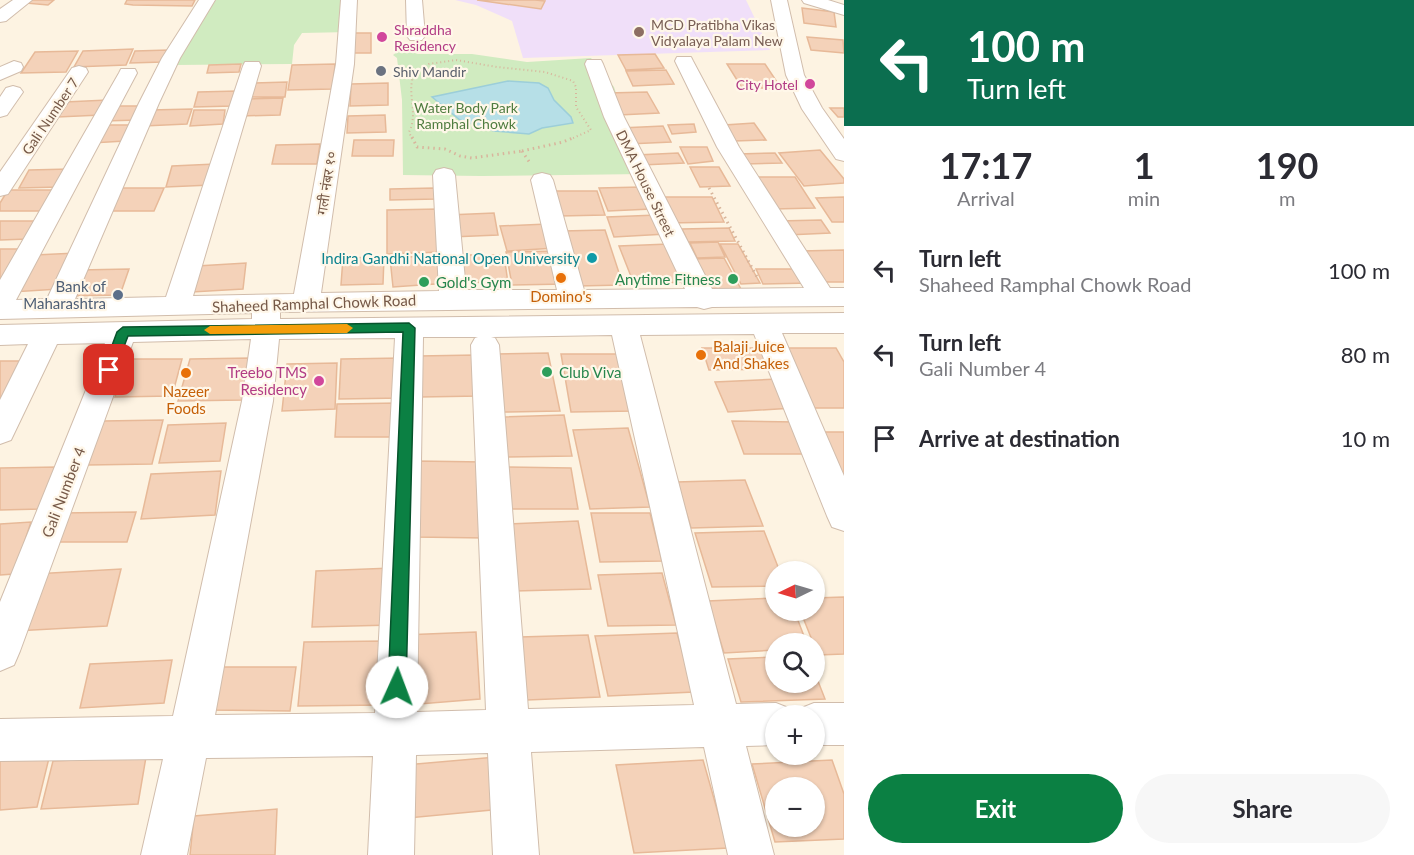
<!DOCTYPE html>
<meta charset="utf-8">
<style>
:root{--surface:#fff;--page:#f7f7f7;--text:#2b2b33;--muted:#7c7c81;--accent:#0b8043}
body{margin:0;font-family:Lato,"Noto Sans Devanagari",sans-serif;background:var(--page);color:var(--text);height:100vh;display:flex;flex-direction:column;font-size:22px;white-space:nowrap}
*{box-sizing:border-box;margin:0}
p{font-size:20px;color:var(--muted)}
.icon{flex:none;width:33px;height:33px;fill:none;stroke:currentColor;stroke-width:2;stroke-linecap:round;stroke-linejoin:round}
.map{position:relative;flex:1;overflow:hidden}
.details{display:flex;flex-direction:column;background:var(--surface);width:570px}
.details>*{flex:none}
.guide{background:#0b6e4f;color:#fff;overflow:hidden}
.needle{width:39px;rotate:265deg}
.buttons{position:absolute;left:765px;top:561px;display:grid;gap:12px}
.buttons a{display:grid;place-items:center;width:60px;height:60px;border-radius:50%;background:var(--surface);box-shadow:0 2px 4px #0004;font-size:30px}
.pin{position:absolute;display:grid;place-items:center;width:51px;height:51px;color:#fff;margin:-26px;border-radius:12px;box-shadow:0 3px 9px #0006}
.me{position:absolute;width:66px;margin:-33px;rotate:2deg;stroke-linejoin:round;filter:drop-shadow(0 0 4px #0008)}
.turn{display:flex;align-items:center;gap:21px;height:126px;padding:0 24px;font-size:27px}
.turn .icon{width:78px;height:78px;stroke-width:2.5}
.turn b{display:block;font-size:42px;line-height:51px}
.eta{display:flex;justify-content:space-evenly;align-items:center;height:102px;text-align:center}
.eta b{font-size:36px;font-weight:700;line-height:42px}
.action{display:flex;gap:12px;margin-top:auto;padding:12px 24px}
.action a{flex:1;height:69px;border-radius:36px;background:var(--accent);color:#fff;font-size:24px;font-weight:700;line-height:69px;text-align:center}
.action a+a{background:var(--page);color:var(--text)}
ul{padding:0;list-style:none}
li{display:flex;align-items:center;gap:18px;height:84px;padding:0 24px}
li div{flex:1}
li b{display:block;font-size:22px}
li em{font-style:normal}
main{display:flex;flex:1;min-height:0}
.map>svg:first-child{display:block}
</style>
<main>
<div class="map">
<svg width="844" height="855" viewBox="0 0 844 855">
<rect width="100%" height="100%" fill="#fdf3e2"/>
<path fill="#f0dff9" d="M455,0H746L770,50L523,58L512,21L476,5Z"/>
<path fill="#d0ebc0" d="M216,0H355L350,32L302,33L294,45L292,64L175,65L197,26Z
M401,49L418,54H472L527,62L591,58L614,87L644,174L481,176L403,175L402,100L397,58L393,55Z"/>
<path fill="#b6dfe7" stroke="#9cced9" stroke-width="1.5" d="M508,81L539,83L548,88L554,100L571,117L573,123L542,128L529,134L494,131L460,120L432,97Z"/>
<path fill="#f4d2b9" stroke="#e7b998" stroke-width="1.5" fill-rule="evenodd" d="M29,0H54L48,5L25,3Z
M127,0H195L192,6L133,5L125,4Z
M477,0H535L545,1L541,9Z
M802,8L834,12L836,27L804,23Z
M348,33H371V53H347Z
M807,37L843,40L844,53L811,50Z
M133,49L126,65L74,67L83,51Z
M168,50L163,62L130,63L135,51Z
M78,51L66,72L21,73L35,52Z
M655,54L664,68L626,70L618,55Z
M241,64L239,72L207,73L209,65Z
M335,64L333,89L288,90L292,65Z
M727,64H765L781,88H742Z
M666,70L674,84L633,86L626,71Z
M287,82L285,97H246L250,83Z
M388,83V105L350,106L351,84Z
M237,91L233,106L194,107L198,92Z
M647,92L659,113L619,115L608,93Z
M283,98L280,115L241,116L245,99Z
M107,100L101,115L58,117L65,102Z
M112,106H144L138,120L104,121Z
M830,108H844V117H838Z
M192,109L187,124L144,126L150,110Z
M194,110H225L223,124L190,126Z
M385,115L386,132L347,133L348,116Z
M754,123L766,140L734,141L725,125Z
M694,124L696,132L672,134L668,125Z
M101,125H132L125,141L92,143Z
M663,126L671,142L628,144L621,128Z
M354,140H394L393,156H352Z
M320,144L317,164H272L276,145Z
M680,147H707L713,161L688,164Z
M820,150L844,179V183L804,186L779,153Z
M678,153L684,163L642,165L637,155Z
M775,153L782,163L744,164L738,154Z
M215,164L211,185L166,187L172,166Z
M690,167H719L730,186L700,187Z
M69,169L60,187L19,188L29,170Z
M754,177H795L815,208L774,209Z
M641,187L651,209L608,211L599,188Z
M115,188H164L154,211H104Z
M434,188L436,199L390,200V189Z
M8,190H60L48,211H0V203Z
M554,191H597L605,215L560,216Z
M659,197H712L724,222L668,223Z
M844,197V222H832L816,198Z
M439,209L442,252L387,254V210Z
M494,213L498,235L451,237L448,215Z
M657,215L666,234L614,237L607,217Z
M821,220L830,233L787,235L779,221Z
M0,221H38L28,239L0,240Z
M547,224L555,248L507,251L500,226Z
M729,228L735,241L688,242L682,229Z
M605,230L623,285L577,286L563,231Z
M718,242L725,257L697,258L690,243Z
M669,244L686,282L634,284L619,246Z
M720,244H738L760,283L741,284Z
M0,249H20L0,290Z
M844,250V282H820L802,251Z
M558,251L566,284L512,285L506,252Z
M76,253L59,289L12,292L35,255Z
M444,255L449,283L393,287L390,258Z
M453,255H504L508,283L455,282Z
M384,257L383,284L341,285L343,258Z
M724,258L741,289L707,291L692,259Z
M246,263L243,289L192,292L197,266Z
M129,269L120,295L68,296L79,270Z
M756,269H802L810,283L763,284Z
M702,348H764L774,369L709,370Z
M779,348H836L844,362V408H807Z
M548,353L560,411L503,412L495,354Z
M561,354H619L634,411L571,412Z
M476,355L480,396L420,397L419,356Z
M251,358L243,400L178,401L190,359Z
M402,358V398L339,399L341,359Z
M128,359H182L172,396L115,397Z
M0,361H23L0,408Z
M337,363L335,409L282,411L287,364Z
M777,379L793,408L728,412L715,382Z
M399,403V437H335L337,404Z
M564,415L572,456L506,457L501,417Z
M163,420L152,464L88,465L103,421Z
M732,421L796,422L810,454H744Z
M226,423L220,461L159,463L168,425Z
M628,428L650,507L590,509L573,430Z
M816,432H844V478Z
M417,461L483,462L485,538L415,537Z
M57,467L41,509L0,510V468Z
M506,467L571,468L578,509H509Z
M221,471L215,515L141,519L151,474Z
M745,480L763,526L691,528L677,482Z
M136,512L127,542H50L61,513Z
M591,513H650L662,561L600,562Z
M578,521L591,589L515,591L507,524Z
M31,522L14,574L0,575V524Z
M764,531L780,572H776V586L712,587L695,533Z
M392,568V625L312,627L316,571Z
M121,569L107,626L15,631L34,574Z
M662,573L676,625L608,626L598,575Z
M844,597V654L818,655L800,610H814V598Z
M776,598V610H794L807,644H776V650L724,653L708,601Z
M476,632L480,699L407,705L403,635Z
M677,633L694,692L608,696L595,636Z
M588,635L600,697L527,700L520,637Z
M384,641L382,705L298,706L304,642Z
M776,657V682H814V671L825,699L741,702L728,659Z
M172,660L164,703L80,708L90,664Z
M215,667H296L290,711L207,710Z
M146,757L138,804L41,809L53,761Z
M496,757L502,809L408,818L405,765Z
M49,758L37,807L0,810V761Z
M703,760L728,848L634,853L616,765Z
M832,760L844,794V839L775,842L752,764ZM776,788H814V826H776Z
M277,809L275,855H190L194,816Z"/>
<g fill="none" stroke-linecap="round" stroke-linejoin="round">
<defs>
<path id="street" d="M13,0H32L6,21L0,22V9Z
M199,0H215L180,58L159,103L75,299L166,297L243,66L245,62H259L261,66L193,296L294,294L336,64L341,0H357L354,64L321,293L439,291L433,175L436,170L444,168L452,170L455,175L466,290H557L531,180L534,175L542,173L550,175L553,180L584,290L685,289L604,117L585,64L587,60H601L603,64L624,117L712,289L804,288L717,147L675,61L677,57H691L693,61L739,147L830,288H844V306L712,307L704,309L697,307L280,312V319L844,313V333H782L844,476V531L832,527L827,516L754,334L640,335L736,704L776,703L791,709L794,716H776V745L746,746L774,855H728L704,747L531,752L539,855H493L488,753L416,755L414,855H368L373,756L206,758L187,855H141L163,759L0,761V719L173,716L242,401L251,339L133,342L20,651L14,665L0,671V602L105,343L57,344L11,440L0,444V400L28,344L0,345V325L252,319V313L0,319V280L119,73L121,69H135L137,73L16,300L47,299L139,103L162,58ZM612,335L694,705L528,709L499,345L495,338L491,337ZM423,337H478L475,338L471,345L486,710L417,712ZM395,338L375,713L215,715L273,401L279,339Z
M406,0H422L425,36L422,40H410L407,36Z
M771,0H787L804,75L822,108L844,139V161L836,159L802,109L786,75Z
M802,0H828L844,5V15L804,3Z
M14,61L21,63L23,67L21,71L0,80V67Z
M79,66L86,68L88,72L8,194L0,196V172L72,68Z
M13,86L20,88L23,92L7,115L0,117V97L6,88Z
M814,703H844V745H814V716H796L799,709Z"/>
</defs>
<use href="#street" stroke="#d1bdac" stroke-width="2"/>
<path stroke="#d8b59c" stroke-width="2" stroke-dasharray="1 3" stroke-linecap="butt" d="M412,139L409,132C419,113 406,93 414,74L429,64L456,60L497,67L545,72L573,81L576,87V107L591,130L571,139"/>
<path stroke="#d8b59c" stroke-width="3" stroke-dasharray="1.5 4" stroke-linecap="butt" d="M412,137L417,147L445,149L460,156L472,158L522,151
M522,151L530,163
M522,151L563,142L575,137
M709,188L757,277"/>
<use href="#street" fill="#fff" fill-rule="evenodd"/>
</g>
<path fill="#0b8043" stroke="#07532c" stroke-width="1.5" d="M409,323L415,328L406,687L403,694L397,696L391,694L388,687L403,332L128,336L114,373L109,375L103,370L117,332L123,327Z"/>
<path fill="#f59e0b" d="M347,324L353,328L347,333L210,334L204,330L210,326Z"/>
<circle fill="#8d6e63" stroke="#fff7e9" stroke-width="2" cx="639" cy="32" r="6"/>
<g fill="#d1479c" stroke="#fff7e9" stroke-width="2">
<circle cx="382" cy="37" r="6"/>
<circle cx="810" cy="84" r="6"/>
<circle cx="319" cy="381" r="6"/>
</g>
<circle fill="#6b7280" stroke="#fff7e9" stroke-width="2" cx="381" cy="71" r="6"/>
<circle fill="#0f9aa8" stroke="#fff7e9" stroke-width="2" cx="592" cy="258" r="6"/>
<g fill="#e8710a" stroke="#fff7e9" stroke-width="2">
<circle cx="561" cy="278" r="6"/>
<circle cx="701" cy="355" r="6"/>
<circle cx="186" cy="373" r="6"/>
</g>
<g fill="#2e9e5b" stroke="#fff7e9" stroke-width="2">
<circle cx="733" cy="279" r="6"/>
<circle cx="424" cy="282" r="6"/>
<circle cx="547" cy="372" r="6"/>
</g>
<circle fill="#5c6f8a" stroke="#fff7e9" stroke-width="2" cx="118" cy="295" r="6"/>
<g text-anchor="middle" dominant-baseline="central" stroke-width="4.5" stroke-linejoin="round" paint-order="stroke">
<g font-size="14" fill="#785e54" stroke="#fff7e9" text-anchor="start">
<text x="651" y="24">MCD Pratibha Vikas<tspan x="651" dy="16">Vidyalaya Palam New</tspan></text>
</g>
<g font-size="14" fill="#b23c85" stroke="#fff7e9" text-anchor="start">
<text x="394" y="29">Shraddha<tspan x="394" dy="16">Residency</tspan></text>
<text x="798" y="84" text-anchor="end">City Hotel</text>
</g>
<g font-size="14" fill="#5b616d" stroke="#fff7e9" text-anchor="start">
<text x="393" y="71">Shiv Mandir</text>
</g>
<g font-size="14" fill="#4f7c3f" stroke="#fff7e9">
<text x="466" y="107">Water Body Park<tspan x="466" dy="16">Ramphal Chowk</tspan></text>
</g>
<g font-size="14" fill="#765948" stroke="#fff7e9">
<text transform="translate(50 116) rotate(-56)">Gali Number 7</text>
<text transform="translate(326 183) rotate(-81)">गली नंबर १०</text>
<text transform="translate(646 183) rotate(64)">DMA House Street</text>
</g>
<g font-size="15" fill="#0d838f" stroke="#fff7e9" text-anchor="end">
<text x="580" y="258">Indira Gandhi National Open University</text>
</g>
<g font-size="15" fill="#27864d" stroke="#fff7e9" text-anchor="start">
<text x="721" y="279" text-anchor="end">Anytime Fitness</text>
<text x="436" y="282">Gold's Gym</text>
<text x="559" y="372">Club Viva</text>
</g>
<g font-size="15" fill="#4e5e75" stroke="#fff7e9" text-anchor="end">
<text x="106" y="286">Bank of<tspan x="106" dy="17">Maharashtra</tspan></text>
</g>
<g font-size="15" fill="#c56008" stroke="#fff7e9">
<text x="561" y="296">Domino's</text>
<text x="713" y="346" text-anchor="start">Balaji Juice<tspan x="713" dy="17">And Shakes</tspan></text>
<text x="186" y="391">Nazeer<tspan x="186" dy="17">Foods</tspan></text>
</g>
<g font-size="15" fill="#765948" stroke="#fff7e9">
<text transform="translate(314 303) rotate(-2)">Shaheed Ramphal Chowk Road</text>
<text transform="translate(63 492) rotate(-69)">Gali Number 4</text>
</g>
<g font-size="15" fill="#b23c85" stroke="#fff7e9" text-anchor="end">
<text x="307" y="372">Treebo TMS<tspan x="307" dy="17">Residency</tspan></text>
</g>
</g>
</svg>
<div class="buttons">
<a><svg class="needle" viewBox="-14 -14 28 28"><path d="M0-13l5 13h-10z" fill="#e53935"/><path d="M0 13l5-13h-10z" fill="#7c7c81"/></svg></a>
<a><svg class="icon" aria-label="search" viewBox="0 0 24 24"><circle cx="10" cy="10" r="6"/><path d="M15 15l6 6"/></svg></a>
<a>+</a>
<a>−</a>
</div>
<div class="pin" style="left:109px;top:370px;background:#d93025"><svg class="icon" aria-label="arrive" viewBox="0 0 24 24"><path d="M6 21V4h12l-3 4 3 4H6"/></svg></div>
<svg class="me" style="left:397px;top:687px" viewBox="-20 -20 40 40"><circle r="19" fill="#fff"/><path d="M0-13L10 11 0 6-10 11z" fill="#0b8043"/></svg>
</div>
<section class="details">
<div class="guide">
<div class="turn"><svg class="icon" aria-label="left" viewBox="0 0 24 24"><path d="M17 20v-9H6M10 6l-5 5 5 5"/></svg><div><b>100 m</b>Turn left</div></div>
</div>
<div class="eta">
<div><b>17:17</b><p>Arrival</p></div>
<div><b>1</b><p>min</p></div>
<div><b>190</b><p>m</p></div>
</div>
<ul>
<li><svg class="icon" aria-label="left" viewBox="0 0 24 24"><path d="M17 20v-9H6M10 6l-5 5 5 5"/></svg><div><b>Turn left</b><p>Shaheed Ramphal Chowk Road</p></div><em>100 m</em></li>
<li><svg class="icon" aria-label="left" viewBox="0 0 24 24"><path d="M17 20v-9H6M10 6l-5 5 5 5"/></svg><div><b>Turn left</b><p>Gali Number 4</p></div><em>80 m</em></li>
<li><svg class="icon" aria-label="arrive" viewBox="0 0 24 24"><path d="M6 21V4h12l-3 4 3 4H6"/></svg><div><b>Arrive at destination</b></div><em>10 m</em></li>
</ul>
<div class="action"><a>Exit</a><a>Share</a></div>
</section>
</main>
